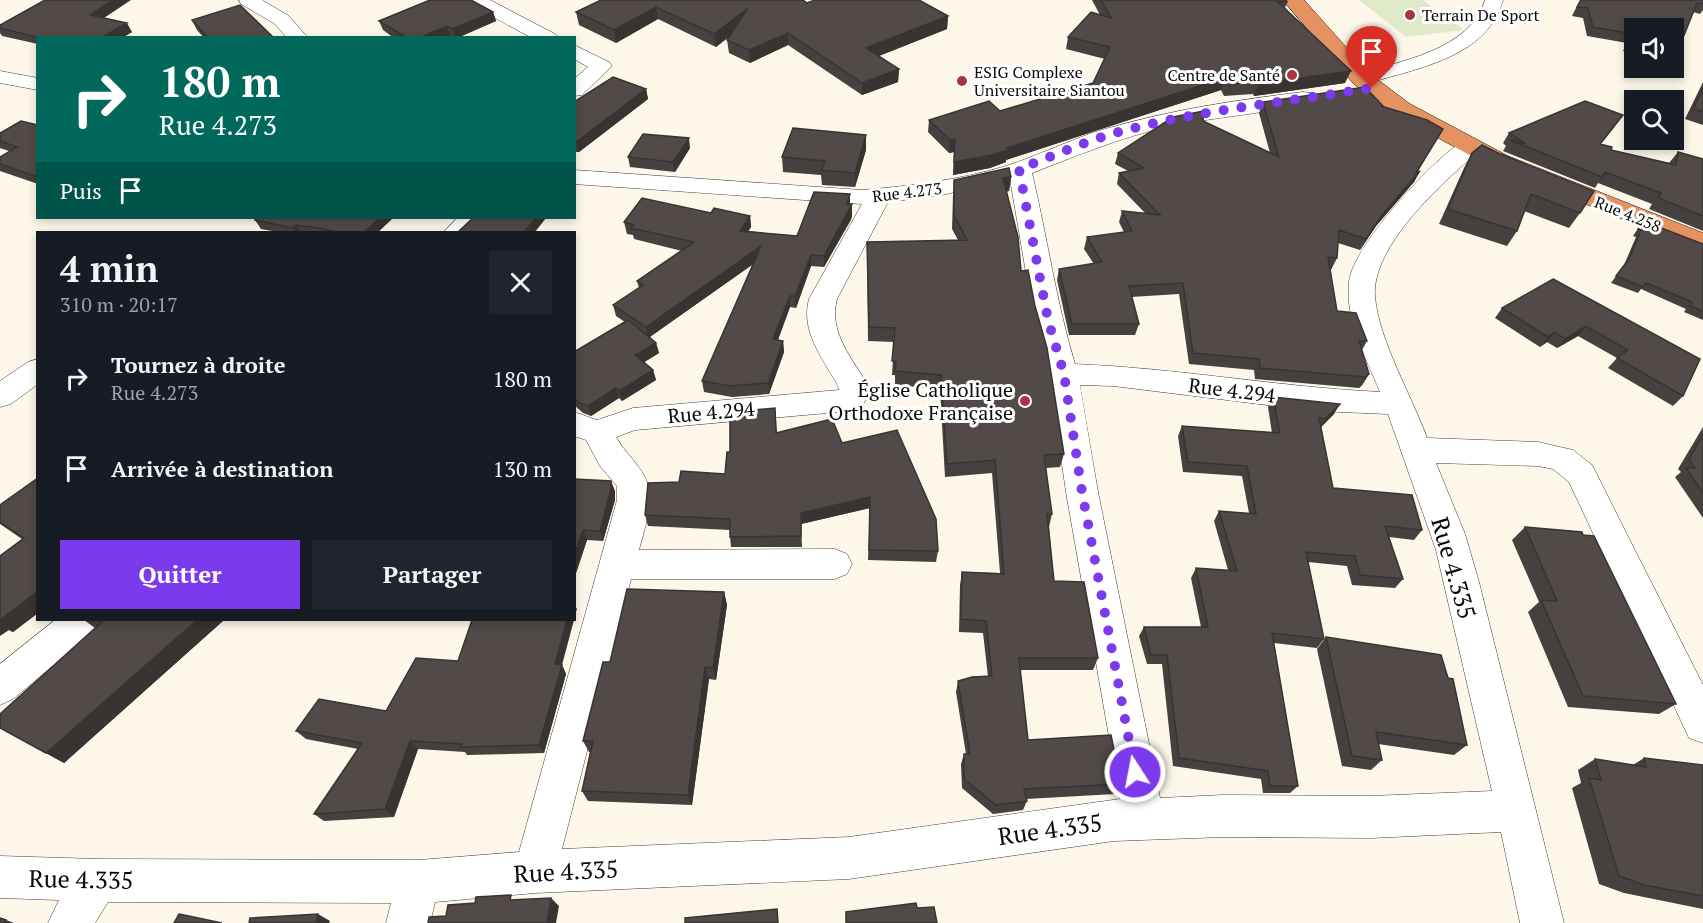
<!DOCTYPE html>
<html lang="fr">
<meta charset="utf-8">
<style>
:root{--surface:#171b24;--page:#20242c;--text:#f1f3f6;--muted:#9ea1a6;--accent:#7c3aed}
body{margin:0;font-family:"PT Serif",serif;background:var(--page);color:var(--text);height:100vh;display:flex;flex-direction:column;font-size:22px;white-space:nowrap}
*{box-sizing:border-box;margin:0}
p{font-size:20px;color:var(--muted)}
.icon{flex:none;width:33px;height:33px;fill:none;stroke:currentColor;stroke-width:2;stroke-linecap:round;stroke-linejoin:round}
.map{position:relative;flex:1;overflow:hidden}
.details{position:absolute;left:36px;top:231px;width:540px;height:390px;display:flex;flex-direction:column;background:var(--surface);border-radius:0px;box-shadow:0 3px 9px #0003}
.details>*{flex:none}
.guide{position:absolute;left:36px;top:36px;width:540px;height:183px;border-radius:0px;box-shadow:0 3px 9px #0003;background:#00695c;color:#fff;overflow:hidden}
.controls{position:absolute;left:1624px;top:18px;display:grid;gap:12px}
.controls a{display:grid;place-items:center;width:60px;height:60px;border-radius:0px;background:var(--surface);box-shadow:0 3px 9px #0003;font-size:30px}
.pin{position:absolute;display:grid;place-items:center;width:51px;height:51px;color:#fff;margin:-62px -26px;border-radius:50% 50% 50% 0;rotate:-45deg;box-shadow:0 0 6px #0007}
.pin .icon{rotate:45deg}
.me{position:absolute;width:66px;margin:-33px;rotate:349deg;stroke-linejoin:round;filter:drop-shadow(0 0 4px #0008)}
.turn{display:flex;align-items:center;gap:21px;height:126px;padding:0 24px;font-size:27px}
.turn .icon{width:78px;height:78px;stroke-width:2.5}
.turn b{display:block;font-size:42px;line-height:51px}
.then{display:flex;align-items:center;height:57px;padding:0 24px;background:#0003;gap:12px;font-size:22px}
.round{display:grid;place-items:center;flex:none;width:63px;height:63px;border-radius:0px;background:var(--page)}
.head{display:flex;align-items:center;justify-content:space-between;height:102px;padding:0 24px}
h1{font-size:36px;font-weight:800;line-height:45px}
.button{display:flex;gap:12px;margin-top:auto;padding:12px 24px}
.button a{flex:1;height:69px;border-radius:0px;background:var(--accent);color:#fff;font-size:24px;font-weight:800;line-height:69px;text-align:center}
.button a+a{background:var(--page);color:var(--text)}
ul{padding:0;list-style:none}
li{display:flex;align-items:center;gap:18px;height:90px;padding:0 24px}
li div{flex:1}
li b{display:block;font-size:22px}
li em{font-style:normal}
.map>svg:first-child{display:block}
</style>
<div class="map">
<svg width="1703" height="923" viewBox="0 0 1703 923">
<rect width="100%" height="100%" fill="#fcf7e9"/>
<path fill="#e1eac8" d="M1359,0H1423L1464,30L1406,37Z"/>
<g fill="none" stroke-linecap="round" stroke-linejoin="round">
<defs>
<path id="street" d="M239,0H262L289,16L308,38H287L275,24L241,4Z
M467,0H490L555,34L558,38H532L469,4Z
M1485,0H1503C1488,57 1418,68 1369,83L1362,85L1355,83L1351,79L1355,75C1399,61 1470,51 1485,0Z
M574,45L609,62L612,66L582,95L574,96V79L588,67L574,59Z
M0,71L38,78V90L0,83Z
M1303,92L1311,93L1314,98L1311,103C1263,114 1214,117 1166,127C1119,138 1076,156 1032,173C1047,236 1056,301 1075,364C1177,368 1278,387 1380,392C1366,357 1345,321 1349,282C1352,247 1431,162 1460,143C1466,140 1472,141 1478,142L1481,147L1478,152C1442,183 1371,246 1375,297C1379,341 1412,396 1427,438L1538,442L1573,450L1592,465L1703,685V743L1689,738L1569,482L1553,469L1538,466L1436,463L1465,534L1479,582L1564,923H1520L1501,832L1371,838L1223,837L1114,841L849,879L535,893L435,902L430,923H386L391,903L108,902L95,923H48L59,900L0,898V856L97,859L419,860L519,852L617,500V486L600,466L586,440L574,436V412L597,420L633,408L839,390C838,383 832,376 828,369C815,347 802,325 809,299L862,204L574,184V170L862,190C910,186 960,180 1006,166C1040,155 1071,139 1105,129C1170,110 1236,100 1303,92ZM1010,179L1034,320L1049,374L1066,492L1120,799L849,837L562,849L631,579H835L847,574L852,564L847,554L835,549L639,550C645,525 658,496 642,472C634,459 623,450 616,437L635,430L850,411L861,408L869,394V387C853,359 828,333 837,299L888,202L942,195ZM1080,385L1113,386L1316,411L1388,414L1436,550L1492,791L1371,796L1223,795L1160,798L1098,492Z
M457,218H483L470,232H444Z
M38,359V384L11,404L0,407V381L28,362Z
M55,620H99L94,631L13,699L0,705V664Z"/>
<path id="highway" d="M1283,0H1304L1370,74L1410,104L1508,156L1703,233V251L1490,166L1394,114L1354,84Z"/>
</defs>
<use href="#street" stroke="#3d3d3d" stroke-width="1"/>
<use href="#highway" stroke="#1b1b1b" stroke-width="1"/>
<use href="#street" fill="#fff" fill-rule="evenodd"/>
<use href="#highway" fill="#e39260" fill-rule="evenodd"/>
</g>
<path fill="#46403e" d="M601,0L807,3L948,16L947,29L879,56L899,69L898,82L862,95L788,45L750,63L729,53L727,40L730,36L716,47L658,19L616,43L579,25L576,12Z
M1092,0H1286L1287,2L1285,8L1345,83L1254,96L1253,94L1224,96L1221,90L1006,160V162L990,168L953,175L954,152L949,153L928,132L929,120L1000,111L1093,83L1105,59L1066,49L1068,37L1100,15Z
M1580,0H1703V10L1700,14L1693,12L1635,28V63L1625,65L1631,53L1623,51L1627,43L1587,36L1583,18L1572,16Z
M493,12L496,21L457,38H454L450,36L446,38H394L383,30L379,21Z
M104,18L132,32L122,38H38V44L2,36L0,33V25Z
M192,20L274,38H204L197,30Z
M1703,82V125L1685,119Z
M646,89L648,99L579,152H574V102Z
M1263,102L1383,106L1382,107L1443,129L1417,172L1420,171L1414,182L1376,226L1360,250L1338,243L1337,258L1331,270L1330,269L1337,311L1367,341L1362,350L1369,374L1362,385L1359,388L1255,379L1254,370L1189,364L1179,294L1131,297L1139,324L1135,335H1069L1057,280L1059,269L1094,264L1084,249L1087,237L1124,232L1119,222L1122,211L1145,213L1117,184L1119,173L1128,171L1115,164L1118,153L1203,121L1270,153L1259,113Z
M38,125V184L0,171V164L9,151L0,148V133Z
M1615,126L1601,144L1611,150L1669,163L1678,152L1703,159V231L1649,209L1652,204L1598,183L1595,188L1503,151L1506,146L1503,143L1509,133Z
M866,135V150L855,187L822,185L821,175L783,172L782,157Z
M690,148L675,172L630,167L628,157Z
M1472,153L1580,213L1569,228L1524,211L1517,231L1507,246L1439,224L1464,168Z
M1011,177L1009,191L1006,192L1021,271L1064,454L1060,467L1046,468L1052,514L1049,527L1054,581L1098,658L1093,670H1020L1028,740L1121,784L1115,794L1026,799L1027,801L1023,810L993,814L962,788L961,764L964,754H966L956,692L958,681L988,677L983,633L959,632L960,585L962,572L1000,573L992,473L945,477L940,389L895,385V375H892L894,342L868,341L867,256L958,240L952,229L953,195L954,180Z
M850,194V204L852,216L851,220L824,267L811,266L796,308L790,307L778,340L783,341L784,352L769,394L732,397L704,392L702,381L753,264L650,337L656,343L659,353L644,362L653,370L656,380L622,401L619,398L591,416L583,413L574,405V352L625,322L616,316L613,305L639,288L637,281L682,251L634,239L633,235L627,234L624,222L711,213L750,216L751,227L748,231L797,236Z
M393,218L378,232H278L261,229L255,220Z
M1643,221L1703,244V320L1684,312L1686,309L1641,289L1638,293L1611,283L1624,265L1636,237L1633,236Z
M1553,279L1683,396L1673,406L1608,368L1617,358L1578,336L1557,348L1547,342L1540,347L1495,318L1502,308Z
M1273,397L1334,414L1321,427L1333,488L1422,530L1414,540L1389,537L1403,579L1395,588L1352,585L1347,566L1308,562L1324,639L1317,648L1274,643L1298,786L1290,793H1263L1261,779L1173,766L1162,664H1147L1139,636L1144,627H1201L1191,578L1196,568L1228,570L1214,521L1219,511L1249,513L1242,476L1183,472L1178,436L1182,426L1272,433L1268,407Z
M776,420L777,433L842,443L938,551L936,562L868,560L870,508L801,524L802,547H731L730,537V530L648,526L645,515L679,482L725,474L730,452Z
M1703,427V518L1675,477L1681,472L1678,469Z
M38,478V613L13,632L9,630L22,539L0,524V505Z
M574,479L615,491V500L603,541L587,540L574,579Z
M1525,527L1676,704L1659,714L1568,707L1528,612L1539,602L1512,540Z
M724,592L727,605L716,680L709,679L692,805L588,801L582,791L590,752H589L583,741L610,662Z
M84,620H224L64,763L0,728L95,628Z
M1326,637L1467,745L1454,755L1378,744L1382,760L1371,770L1342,766L1317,649Z
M458,661L562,665L566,674L544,753L467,755L465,752L418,749L394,817L324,821L314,814L358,749L306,739L296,731L386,711Z
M1644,758L1703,765V909L1624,893L1599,884L1572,788L1581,783L1578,770L1595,759L1633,765Z"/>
<path fill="#393432" d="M113,0H131L95,24L90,15Z
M656,7L658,19L616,43L614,30Z
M748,8L749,21L716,47L714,34Z
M493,12L496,21L457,38H455L452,29Z
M948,16L947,29L866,61V48Z
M127,23L132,32L122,38H101Z
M447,26L450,36L446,38H419Z
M788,33V45L750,63L749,50Z
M1680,45L1674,53V46Z
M1631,55H1635V63L1625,65Z
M899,69L898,82L862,95V83Z
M1351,71L1345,83L1254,96L1258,84Z
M1225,78L1221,90L1006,160V162L990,168L953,175L954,162L1007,148Z
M646,89L648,99L579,152L576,142Z
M1443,129L1413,179L1420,171L1414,182L1376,226L1360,250L1366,239L1382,215L1416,173Z
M866,135V150L855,187V173Z
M689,138L690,148L675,172L673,162Z
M955,139L954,152L949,153L950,140Z
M1011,177L1009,191L1001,192L1003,178Z
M850,194V205L852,204V216L824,267V256L847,204Z
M750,216L751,227L742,242L740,231Z
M380,218H393L378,232H364Z
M536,218H546L535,232H524Z
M296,225L300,232H296L293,228Z
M761,246L762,258L648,338L646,327Z
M811,255V266L796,308L795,296Z
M790,296V307L774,350L773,339Z
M1586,326L1578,336L1557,348L1565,339Z
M1555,332L1547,342L1540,347L1548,337Z
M783,341L784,352L769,394L768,383Z
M656,343L659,353L638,366L635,355Z
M653,370L656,380L622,401L619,391Z
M1369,374L1362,385L1359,388L1365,377Z
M616,388L619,398L591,416L588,406Z
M1340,404L1334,414L1319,429L1325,419Z
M611,481L615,491V500L603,541L600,531Z
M870,497V508L801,524L802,547L801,513Z
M583,530L587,540L574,579V557Z
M38,591V613L13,632L9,630L0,636V620Z
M724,592L727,605L716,680L713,668Z
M574,605L577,609L574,617Z
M197,620H224L64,763L46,753Z
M567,620H574L562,665L566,674L544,753L539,745L555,664Z
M705,667L709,679L692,805L688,795Z
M410,741L418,749L394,817L385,809Z
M551,898L559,906L556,923H547Z
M318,914L330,921L329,923H316Z
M6,920L14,923H4Z"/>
<path fill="#514a48" stroke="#393432" stroke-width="1.5" d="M45,0H113L90,15L127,23L101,38H40L0,28V25Z
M430,0H471L493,12L452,29L447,26L419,38H407L379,21Z
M601,0H803L807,3L815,0H919L948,16L866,48L899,69L862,83L788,33L749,50L727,40L748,8L714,34L656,7L614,30L576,12Z
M1101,0H1286L1287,2H1278L1351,71L1258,84V82L1228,84L1225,78L1007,148L1008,150L992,155L954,162L955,139L950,140L929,120L989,101L1000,111L1093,83L1110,47L1068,37L1091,12L1111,18Z
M1581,0H1703V4L1697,3L1680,45L1674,46V28H1635V43L1629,42L1633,34L1593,27L1588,8L1577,7Z
M240,5L274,38H208L192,20Z
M1635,47V55H1631Z
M613,77L646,89L576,142H574V102Z
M1365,87L1383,106H1381L1427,120L1443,129L1416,173L1420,171L1382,215L1366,239L1339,230L1337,258L1328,257L1337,311L1356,313L1367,341H1359L1369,374L1365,377L1260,368L1259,359L1193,353L1183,283L1129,286L1139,324H1072L1059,269L1102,262L1087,237L1132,231L1122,211L1160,215L1119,173L1144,168L1118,153L1173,117L1204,111L1203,121L1279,157L1263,102Z
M1703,88V112L1693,109Z
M1585,101L1623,115L1600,144L1612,147L1611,150L1676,165L1678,152L1703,159V216L1658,198L1661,193L1605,172L1602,177L1510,140L1526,144L1509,133Z
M21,121L38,125V177L0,164V157L17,147L0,141V133Z
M793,128L866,135L855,173L821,170L825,161L782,157Z
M643,134L689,138L673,162L628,157Z
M1482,145L1498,153L1594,191L1580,213L1531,194L1517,231L1448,209L1472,153Z
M1009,168L1011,177L1003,178L1018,237L1021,271L1028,270L1035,306L1047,348L1064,454L1044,455L1052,514H1047L1054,581L1084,582L1098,658H1019L1028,740L1111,735L1121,784L1024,789L1027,801L996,805L964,779V754H970L958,681L972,677L992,676L986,621L961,619L962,572L1004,574L995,460L947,464L941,375L895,371L896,361H892L895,328L869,327L867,242L967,240L954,215V180Z
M814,192L850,194L847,204H852L824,256L811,255L795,296H790L773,339L783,341L768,383L730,386L702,381L761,246L646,327L613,305L643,285L637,281L694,242L631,228L634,225L624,222L642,198L711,213L714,208L750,216L740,231L797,236Z
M257,218H380L364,232H339L318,228L296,225L293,228L255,220Z
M473,218H536L524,232H458Z
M1643,221L1703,244V311L1690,306L1692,302L1646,283L1643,287L1616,276L1629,259L1641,230L1638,229Z
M1553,279L1700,359L1683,396L1617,358L1628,350L1586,326L1565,339L1555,332L1548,337L1502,308Z
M628,320L656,343L635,355L653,370L619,391L616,388L588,406L580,403L574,398V352Z
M1273,397L1340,404L1325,419L1319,418L1333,488L1412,495L1422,530L1385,526L1403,579L1360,575L1355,556L1306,552L1324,639L1272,633L1298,786H1270L1268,771L1179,758L1167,655H1151L1144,627H1208L1196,568L1237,571L1219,511L1256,514L1247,466L1188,462L1182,426L1280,433Z
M775,408L776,433L832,419L842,443L897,430L936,519L938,551L869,550L870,497L801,513V536L730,537V519L645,515L648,483L679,482L681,471L725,474L727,452H730V412Z
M1703,435V493L1686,468H1695L1689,459Z
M38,478V591L0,620V556L24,538L0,522V505Z
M574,479L611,481V489L600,531L583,530L574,557Z
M1525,527L1582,532L1583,535L1594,536L1676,704L1583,696L1541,600L1557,601Z
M627,589L724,592L713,668L705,667L688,795L582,791L593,741H583L603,662H610Z
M102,620H197L46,753L0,728V714L104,620Z
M472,620H567L555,664L562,665L539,745L461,747L462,744L410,741L385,809L314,814L362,743L296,731L319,699L386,711L416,658L458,661Z
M1326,637L1441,655L1448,678L1453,679L1467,745L1376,732L1382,760L1352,756Z
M1644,758L1703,765V896L1644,885L1619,876L1589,778L1601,780L1595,759L1646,767Z
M511,895L510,900L551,898L547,923H428L429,917L446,916L448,905L475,903L476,897Z
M916,903L917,908L934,907L937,923H846V912Z
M777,909L778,923H685V918Z
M179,914L222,923H174Z
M318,914L316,923H249L250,918Z
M0,918L6,920L4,923H0Z"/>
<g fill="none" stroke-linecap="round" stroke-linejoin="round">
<path stroke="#7c3aed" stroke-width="10" stroke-dasharray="0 18" d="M1135,772L1082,492L1064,374L1048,320L1019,169C1053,156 1088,140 1123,131C1205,109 1289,102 1372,88"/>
</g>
<g fill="#a93342" stroke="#fff" stroke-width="2">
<circle cx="1410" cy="15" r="6"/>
<circle cx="1292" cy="75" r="6"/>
<circle cx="962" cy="81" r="6"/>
<circle cx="1025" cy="401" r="6"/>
</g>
<g text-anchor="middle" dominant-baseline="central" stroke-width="6" stroke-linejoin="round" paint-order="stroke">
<g font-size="16" fill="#0a0a0a" stroke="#fff" text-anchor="start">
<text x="1422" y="15">Terrain De Sport</text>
<text x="974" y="72">ESIG Complexe<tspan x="974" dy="18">Universitaire Siantou</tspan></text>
<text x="1280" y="75" text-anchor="end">Centre de Santé</text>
</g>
<g font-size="16" fill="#0a0a0a" stroke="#fff">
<text transform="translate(907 192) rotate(-7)">Rue 4.273</text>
<text transform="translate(1628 214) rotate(22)">Rue 4.258</text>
</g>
<g font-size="20" fill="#0a0a0a" stroke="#fff" text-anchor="end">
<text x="1013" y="389">Église Catholique<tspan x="1013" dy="23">Orthodoxe Française</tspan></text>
</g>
<g font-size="20" fill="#0a0a0a" stroke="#fff">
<text transform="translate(1232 390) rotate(7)">Rue 4.294</text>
<text transform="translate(711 412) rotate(-5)">Rue 4.294</text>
</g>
<g font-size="24" fill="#0a0a0a" stroke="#fff">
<text transform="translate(1454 568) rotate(74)">Rue 4.335</text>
<text transform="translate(1050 829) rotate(-8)">Rue 4.335</text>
<text transform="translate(566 871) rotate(-3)">Rue 4.335</text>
<text transform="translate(81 879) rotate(1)">Rue 4.335</text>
</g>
</g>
</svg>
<div class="controls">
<a><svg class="icon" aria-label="sound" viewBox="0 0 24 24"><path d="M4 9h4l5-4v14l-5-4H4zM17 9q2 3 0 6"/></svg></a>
<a><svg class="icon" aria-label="search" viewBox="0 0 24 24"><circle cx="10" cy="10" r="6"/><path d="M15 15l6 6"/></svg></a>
</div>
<div class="pin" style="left:1372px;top:88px;background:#d93025"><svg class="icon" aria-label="arrive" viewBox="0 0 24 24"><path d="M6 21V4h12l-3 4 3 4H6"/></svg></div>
<svg class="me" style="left:1135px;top:772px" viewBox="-20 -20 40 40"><circle r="17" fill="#7c3aed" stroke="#fff" stroke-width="3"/><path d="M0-11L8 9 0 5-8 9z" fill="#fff"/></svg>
<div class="guide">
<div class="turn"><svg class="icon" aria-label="right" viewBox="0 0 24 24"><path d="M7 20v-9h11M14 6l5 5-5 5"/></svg><div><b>180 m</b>Rue 4.273</div></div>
<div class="then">Puis<svg class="icon" aria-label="arrive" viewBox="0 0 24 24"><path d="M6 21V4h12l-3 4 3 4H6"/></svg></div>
</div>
<section class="details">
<div class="head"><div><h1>4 min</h1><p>310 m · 20:17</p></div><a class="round"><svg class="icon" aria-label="close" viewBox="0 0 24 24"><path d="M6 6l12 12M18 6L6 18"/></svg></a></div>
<ul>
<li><svg class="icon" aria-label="right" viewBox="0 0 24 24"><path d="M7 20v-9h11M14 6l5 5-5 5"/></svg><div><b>Tournez à droite</b><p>Rue 4.273</p></div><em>180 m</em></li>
<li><svg class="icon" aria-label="arrive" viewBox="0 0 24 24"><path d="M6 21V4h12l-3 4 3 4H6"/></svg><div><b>Arrivée à destination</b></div><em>130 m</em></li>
</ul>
<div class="button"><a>Quitter</a><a>Partager</a></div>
</section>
</div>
